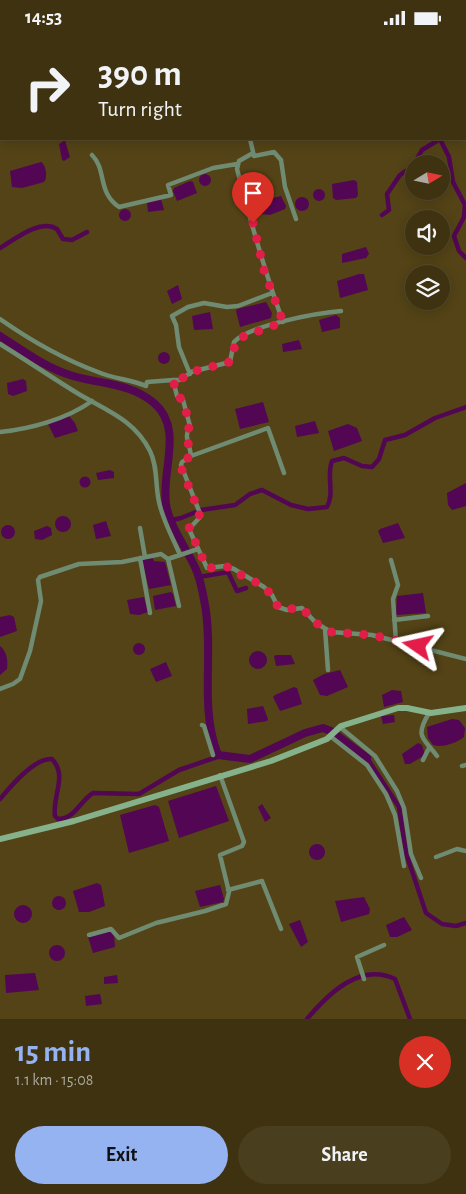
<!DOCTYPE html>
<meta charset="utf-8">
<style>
:root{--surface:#3e3210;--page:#493e1e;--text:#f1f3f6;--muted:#adaa9f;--line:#574d30;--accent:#95b2f1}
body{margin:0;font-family:"Alegreya Sans",sans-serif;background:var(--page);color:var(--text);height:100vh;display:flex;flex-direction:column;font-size:19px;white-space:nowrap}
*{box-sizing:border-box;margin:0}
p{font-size:16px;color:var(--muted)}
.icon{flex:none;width:28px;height:28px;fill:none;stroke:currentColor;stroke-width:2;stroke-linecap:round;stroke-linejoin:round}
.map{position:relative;height:984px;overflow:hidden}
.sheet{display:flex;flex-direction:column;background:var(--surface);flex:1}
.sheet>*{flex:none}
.hud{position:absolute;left:0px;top:0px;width:466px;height:105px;box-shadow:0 2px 12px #0003,0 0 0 1px var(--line);background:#3e3210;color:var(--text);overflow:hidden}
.needle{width:32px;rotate:80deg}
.fabs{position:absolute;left:405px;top:120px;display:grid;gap:10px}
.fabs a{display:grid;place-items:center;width:45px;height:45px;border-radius:50%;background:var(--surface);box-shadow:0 2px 12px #0003,0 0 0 1px var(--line);font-size:25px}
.pin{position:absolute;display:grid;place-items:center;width:42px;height:42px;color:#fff;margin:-51px -21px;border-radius:50% 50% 50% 0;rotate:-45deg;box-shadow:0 0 5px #0007}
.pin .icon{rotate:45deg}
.me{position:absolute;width:55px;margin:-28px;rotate:281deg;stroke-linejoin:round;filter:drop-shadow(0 0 4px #0008)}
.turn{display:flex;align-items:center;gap:18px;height:105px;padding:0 15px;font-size:22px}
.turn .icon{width:65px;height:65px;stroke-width:2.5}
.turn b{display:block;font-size:35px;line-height:42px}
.round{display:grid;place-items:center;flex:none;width:52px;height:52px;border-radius:26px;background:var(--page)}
.headline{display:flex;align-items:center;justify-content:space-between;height:85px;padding:0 15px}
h1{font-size:30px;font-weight:700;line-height:38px;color:var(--accent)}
.action{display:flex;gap:10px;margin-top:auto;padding:10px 15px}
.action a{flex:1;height:58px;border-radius:30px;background:var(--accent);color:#111;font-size:20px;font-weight:700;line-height:58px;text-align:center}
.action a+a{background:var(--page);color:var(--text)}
.status{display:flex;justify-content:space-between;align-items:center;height:35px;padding:0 25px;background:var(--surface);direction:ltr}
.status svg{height:14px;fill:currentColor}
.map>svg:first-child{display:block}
</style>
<div class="status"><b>14:53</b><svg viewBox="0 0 49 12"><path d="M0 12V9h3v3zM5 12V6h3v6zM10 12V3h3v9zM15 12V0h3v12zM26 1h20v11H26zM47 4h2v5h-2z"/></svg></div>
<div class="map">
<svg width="466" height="984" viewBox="0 0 466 984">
<rect width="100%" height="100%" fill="#534316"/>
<path fill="#530653" d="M65,105L70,122L64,126L62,125L59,109Z
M41,127C46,130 48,142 44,147L22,153L12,152L10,136Z
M199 145a6 6 0 1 1 12 0a6 6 0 1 1-12 0Z
M354,145L357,147L358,160L356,163L336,165L333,163L332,149Z
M190,146L193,147L197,158L177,166L173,156L174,153Z
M313 160a6 6 0 1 1 12 0a6 6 0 1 1-12 0Z
M281,161L286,171L285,174L270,180L261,179L260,166Z
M295 169a7 7 0 1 1 14 0a7 7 0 1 1-14 0Z
M161,164L164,175L148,177L147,167Z
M119 180a6 6 0 1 1 12 0a6 6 0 1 1-12 0Z
M366,212L369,219L366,223L342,228V219Z
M359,239H364L368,255L340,263L337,246Z
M178,250L182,264L172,269L167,256Z
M266,267L272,278L271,283L240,292L236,276L237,274Z
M210,277L213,294L194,295L192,281Z
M336,280L340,283V293L322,297L319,285Z
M299,305L302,314L283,317L282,309Z
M158 323a6 6 0 1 1 12 0a6 6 0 1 1-12 0Z
M23,344L26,346L27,356L13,361L8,359L7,348Z
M263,367L269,387L240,394L235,374Z
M69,381L75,388L78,396L55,403L48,389Z
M315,386L319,398L297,402L295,391Z
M348,389L357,393L362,406L334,416L328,396Z
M110,435L114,437V443L98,445L96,438Z
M79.5 447a5.5 5.5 0 1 1 11 0a5.5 5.5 0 1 1-11 0Z
M466,448V471L452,475L448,470L447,458Z
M55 489a8 8 0 1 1 16 0a8 8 0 1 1-16 0Z
M106,486L111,501L96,504L93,490Z
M398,488L405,503L383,508L378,496L380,494Z
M1 497a7 7 0 1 1 14 0a7 7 0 1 1-14 0Z
M47,491L51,493L52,500L42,505L35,504L34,496Z
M152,522L154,526L165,527L171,550L149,554L142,525Z
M171,557L173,559L176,571L155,575L153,561Z
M423,558L426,578L396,580L397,561Z
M144,562L148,577L139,580L130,579L127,565Z
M10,580L14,582L17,596L0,602V582Z
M133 614a6 6 0 1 1 12 0a6 6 0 1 1-12 0Z
M0,611C7,617 8,625 7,634L0,640Z
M249 625a9 9 0 1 1 18 0a9 9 0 1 1-18 0Z
M276,620H291L295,629L276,631L274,621Z
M166,627L172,641L156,647L150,634Z
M340,635L348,652L327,661L320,660L313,645L324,639Z
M294,652L297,653L302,669L280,676L273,662L275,660Z
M392,655L401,656L403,667L384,672L382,660Z
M263,671L268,684L267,686L248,689L247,674Z
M394,680L395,687L383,689L381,681Z
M452,684L459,685L465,693L464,702C456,708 443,713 433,710L428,703L427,692Z
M418,708L422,710L425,720L410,729H405L402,719Z
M216,751L229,786L179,803L168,766Z
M262,769L271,783L265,787L258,772Z
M155,770L159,772L169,806L129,818L120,780Z
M309 817a8 8 0 1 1 16 0a8 8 0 1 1-16 0Z
M97,848L101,850L105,871L89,877H79L73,856Z
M220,850L224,864L223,867L200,872L195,856Z
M52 868a7 7 0 1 1 14 0a7 7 0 1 1-14 0Z
M364,862L370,874L369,879L341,887L335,866Z
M14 879a9 9 0 1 1 18 0a9 9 0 1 1-18 0Z
M404,882L412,895L397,902H390L386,890Z
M300,885L308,907L301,912L289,889Z
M110,896L114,901L115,912L93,918L88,902Z
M49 918a8 8 0 1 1 16 0a8 8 0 1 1-16 0Z
M35,938L39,955L6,958L5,940Z
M117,940L118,948L104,949V942Z
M100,959L102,969L86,971L85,961Z"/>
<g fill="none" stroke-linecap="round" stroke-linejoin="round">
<path stroke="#530653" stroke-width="4.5" d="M189,1L190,0
M465,94L466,95
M440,104L449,122L453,147L465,170L464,182L454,201L459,216L466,223
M414,129L422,115L440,104
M382,180L389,175L387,159L400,140L414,130
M0,213C14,205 40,183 57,194L63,204L72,205L87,197
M172,485L181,483L201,475L235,470L250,459L262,455L291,470L308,474L327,472C335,458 326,441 332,426L344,423L362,431L372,432L379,424L385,405L405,400L435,383L466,372
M199,542L228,537L237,556L246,553
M367,723L399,772L406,818L426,878L442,889L456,891L466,888
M0,764C10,752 35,722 52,724C68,741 52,761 55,781L58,784C75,784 80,766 93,758L139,759L179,735L220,721
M307,984C328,959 360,927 395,944L410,984"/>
<path stroke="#530653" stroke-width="8" d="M0,301C23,316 46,333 73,341C100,349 131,348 154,368C184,394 161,435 166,469C169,492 189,516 197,537C201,547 203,559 205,570C214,620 199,672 218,720L250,724L305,698L323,693L331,696L367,723"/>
<path stroke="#6f8b72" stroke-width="4.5" d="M329,1L330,0
M250,104L254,121L274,117L281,125L285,152L296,184
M253,118L239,126L237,134C250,185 265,237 283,287
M92,120C107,135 97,157 119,172L171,160L168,150L213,133L237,129
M0,284C30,305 63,324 98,337C114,344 130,344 146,351L147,347L173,345L177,361L183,365L190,391C183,402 190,409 191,421L182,427L181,430L201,481L189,494L207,533L225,531L234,534L264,552L272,560L278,572L287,575L302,573L316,588L331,597L372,600L466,624
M0,309C26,325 51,342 77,358C105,375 134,384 150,416C158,432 155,450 159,467C163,486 173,503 180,520
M190,339L179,312L176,290L172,281L188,272L204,268L227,272L238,271L272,258
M173,345H180L191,337L230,327L234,307C250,290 317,278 341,276
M0,397C30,394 67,384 92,366
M191,421L268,393L284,438
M140,493L145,522
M140,523L150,578
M168,524L179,571
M391,525L398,550L393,564L396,607
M394,585L428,581
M325,594L328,635
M0,654L13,649L20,644L30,616L41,566L38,545L40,542L79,529L122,527L161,519L168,524L198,514
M429,678C414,703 424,703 437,721
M202,690L204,691L213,720
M340,692L375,721L397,756L404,773L411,819L421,843
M330,701L367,730L386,759L395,780L404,831
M423,725L429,713
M462,731L466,730
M436,822L457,814L466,816
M228,855L262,846L281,894
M89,900L111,894L119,903L156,888L205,876L226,869L229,857L220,820L242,811L244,807L220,740
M364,944L357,922L384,910"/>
<path stroke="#85b28b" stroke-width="6" d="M0,804L74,786L271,726L327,704L341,691L398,673H407L431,678L466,673"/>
</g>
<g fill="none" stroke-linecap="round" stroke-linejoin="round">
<path stroke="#e11d48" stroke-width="9" stroke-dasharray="0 16.2" d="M253,188L264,235L283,287L237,304L230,327L191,337L180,345L173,344L177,361L183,365L190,391C183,402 190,409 191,421L182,427L180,430L200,479L189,493L207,533L230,532L244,542L260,549L272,560L278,572L287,574L302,573L316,588L331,597L372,600L418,611"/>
</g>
</svg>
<div class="fabs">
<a><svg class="needle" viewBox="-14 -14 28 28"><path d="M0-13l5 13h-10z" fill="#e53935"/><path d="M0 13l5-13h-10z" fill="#adaa9f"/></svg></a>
<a><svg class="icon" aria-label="sound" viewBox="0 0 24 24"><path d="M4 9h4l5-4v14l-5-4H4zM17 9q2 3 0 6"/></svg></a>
<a><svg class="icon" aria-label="layers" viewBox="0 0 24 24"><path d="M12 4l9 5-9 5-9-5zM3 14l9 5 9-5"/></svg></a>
</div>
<div class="pin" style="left:253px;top:188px;background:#d93025"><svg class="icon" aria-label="arrive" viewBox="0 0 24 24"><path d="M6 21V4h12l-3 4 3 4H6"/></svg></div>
<svg class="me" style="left:418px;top:611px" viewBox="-20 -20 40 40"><path d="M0-17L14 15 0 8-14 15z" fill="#e11d48" stroke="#fff" stroke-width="4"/></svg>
<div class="hud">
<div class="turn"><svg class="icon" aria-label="right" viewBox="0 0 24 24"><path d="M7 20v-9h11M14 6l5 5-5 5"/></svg><div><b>390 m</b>Turn right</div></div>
</div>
</div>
<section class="sheet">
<div class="headline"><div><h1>15 min</h1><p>1.1 km · 15:08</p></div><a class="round" style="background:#d93025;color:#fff"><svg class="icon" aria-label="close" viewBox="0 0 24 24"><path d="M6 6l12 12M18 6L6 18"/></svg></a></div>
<div class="action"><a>Exit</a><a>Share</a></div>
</section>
